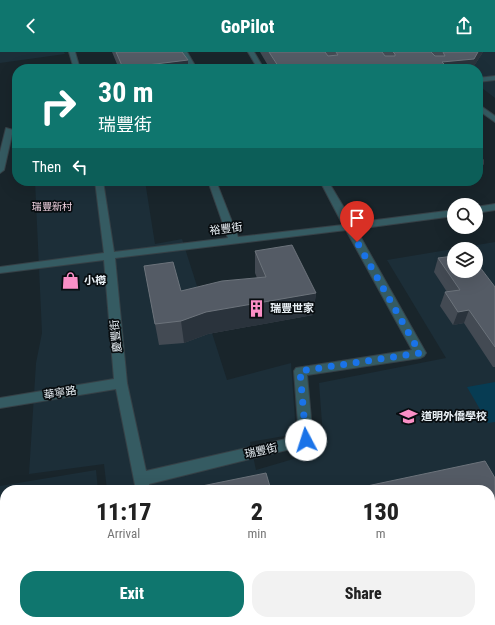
<!DOCTYPE html>
<meta charset="utf-8">
<style>
:root{--surface:#fff;--page:#f2f2f2;--text:#222;--muted:#767676;--accent:#0f766e}
body{margin:0;font-family:"Roboto Condensed","Noto Sans TC",sans-serif;background:var(--page);color:var(--text);height:100vh;display:flex;flex-direction:column;font-size:15px;white-space:nowrap}
*{box-sizing:border-box;margin:0}
p{font-size:13px;color:var(--muted)}
.icon{flex:none;width:22px;height:22px;fill:none;stroke:currentColor;stroke-width:2;stroke-linecap:round;stroke-linejoin:round}
.map{position:relative;flex:1;overflow:hidden}
.details{position:absolute;left:0px;top:433px;width:495px;height:140px;display:flex;flex-direction:column;background:var(--surface);border-radius:16px 16px 0 0;box-shadow:0 4px 16px #0002}
.details>*{flex:none}
.guide{position:absolute;left:12px;top:12px;width:471px;height:122px;border-radius:16px;box-shadow:0 4px 16px #0002;background:#0f766e;color:#fff;overflow:hidden}
.tools{position:absolute;left:447px;top:146px;display:grid;gap:8px}
.tools a{display:grid;place-items:center;width:36px;height:36px;border-radius:50%;background:var(--surface);box-shadow:0 4px 16px #0002;font-size:20px}
.pin{position:absolute;display:grid;place-items:center;width:34px;height:34px;color:#fff;margin:-41px -17px;border-radius:50% 50% 50% 0;rotate:-45deg;box-shadow:0 0 4px #0007}
.pin .icon{rotate:45deg}
.me{position:absolute;width:44px;margin:-22px;rotate:355deg;stroke-linejoin:round;filter:drop-shadow(0 0 3px #0008)}
.turn{display:flex;align-items:center;gap:14px;height:84px;padding:0 20px;font-size:18px}
.turn .icon{width:52px;height:52px;stroke-width:2.5}
.turn b{display:block;font-size:28px;line-height:34px}
.then{display:flex;align-items:center;height:38px;padding:0 20px;background:#0003;gap:8px;font-size:15px}
.eta{display:flex;justify-content:space-evenly;align-items:center;height:68px;text-align:center}
.eta b{font-size:24px;font-weight:800;line-height:28px}
.cta{display:flex;gap:8px;margin-top:auto;padding:8px 20px}
.cta a{flex:1;height:46px;border-radius:16px;background:var(--accent);color:#fff;font-size:16px;font-weight:800;line-height:46px;text-align:center}
.cta a+a{background:var(--page);color:var(--text)}
header{display:flex;justify-content:space-between;align-items:center;height:52px;padding:0 20px;background:var(--accent);color:#fff;font-size:18px;font-weight:800}
.map>svg:first-child{display:block}
</style>
<header><svg class="icon" aria-label="back" viewBox="0 0 24 24"><path d="M15 5l-7 7 7 7"/></svg>GoPilot<svg class="icon" aria-label="share" viewBox="0 0 24 24"><path d="M12 15V3M7 8l5-5 5 5M5 13v7h14v-7"/></svg></header>
<div class="map">
<svg width="495" height="573" viewBox="0 0 495 573">
<rect width="100%" height="100%" fill="#19252b"/>
<path fill="#1c2e38" fill-rule="evenodd" d="M0,0H64L65,2L0,11Z
M473,0H495V46L478,33V17H467Z
M35,129H145L155,192L182,187L227,328L291,311L296,382L250,390L256,418L324,398L319,331L446,306L387,208L495,190V573H118L117,568H490V438H107L104,412L29,422L36,311L42,281ZM454,197H476V219H454Z
M96,418L98,438H5V568H111V573H0V434Z"/>
<path fill="#073c53" d="M495,330V370L488,371L467,335Z"/>
<g fill="none" stroke-linecap="round" stroke-linejoin="round">
<defs>
<path id="minor" d="M69,0H75L80,17H74Z
M181,0H187L197,17H191Z
M248,0H254L264,17H258Z
M495,24V28L478,30V26Z
M478,52L495,64V70L478,58Z
M6,76L13,78L4,118L0,121V100Z
M478,105L483,108V112H478Z
M95,129H103L114,200L228,186L208,129H216L238,185L343,173L320,129H328L353,171L454,158V164L356,177L426,301L424,304L420,306L307,323L313,388L311,392L149,432L150,438H136L116,337L0,356V346L114,327L104,208L0,221V215L104,201ZM346,178L412,298L296,316L294,319L299,384L146,419L127,331L115,206Z
M495,152V158L476,161V155Z
M145,568H163L164,573H146Z"/>
</defs>
<use href="#minor" stroke="#364147" stroke-width="2"/>
<use href="#minor" fill="#355b62" fill-rule="evenodd"/>
</g>
<path fill="#434a53" d="M112,0H182L188,17H119Z
M260,0H483L472,17H270Z
M255,199L316,241L313,263L208,282L184,291L159,293L144,214L181,239L257,226L255,221Z
M438,206L495,235V315H493L464,271L453,273L440,254L445,240H447L434,220Z"/>
<path fill="#2a333c" d="M478,0H483L472,17H421L442,10Z
M188,8V17H123V16Z
M316,241L313,263L208,282L184,291L181,269L206,260Z
M469,258L464,271L453,273L458,260Z
M495,455V465L490,466V456Z"/>
<path fill="#545b65" stroke="#6c737b" d="M116,0H182L188,8L123,16Z
M269,0H325L328,4L338,3L336,0H382L385,4H395V2L393,0H431L435,4H445L443,0H478L474,7L442,10L447,15L421,17H280Z
M292,193L316,241L206,260L181,269L155,272L144,214L173,210L181,239L222,229L266,225L255,199Z
M454,204V219H476V210L495,235V295L469,258L458,260L445,240L460,238L438,206Z
M485,409L495,426V455L490,456V438H369L367,434Z
M266,421L271,438H193L192,436Z
M191,568H307L309,573H191Z"/>
<g fill="none" stroke-linecap="round" stroke-linejoin="round">
<path stroke="#1a73e8" stroke-width="7" stroke-dasharray="0 12.6" d="M306,388L300,319L420,301L357,190"/>
</g>
<defs>
<symbol id="shop-bare" viewBox="-9 -9 18 18"><path d="M-5-2.5h2.3a2.7 3.5 0 0 1 5.4 0H5L5.5 6h-11ZM-1.5-2.5h3a1.5 2.3 0 0 0-3 0Z" fill="#fa8fc6" stroke="#080d10" stroke-width="2.5" paint-order="stroke"/></symbol>
<symbol id="building-bare" viewBox="-9 -9 18 18"><path d="M-4-6H4V6H1V3H-1V6H-4ZM-2.5-4.3h1.7v1.8h-1.7ZM.8-4.3h1.7v1.8H.8ZM-2.5-1h1.7V.8h-1.7ZM.8-1h1.7V.8H.8Z" fill="#fa8fc6" stroke="#080d10" stroke-width="2.5" paint-order="stroke"/></symbol>
<symbol id="school-bare" viewBox="-9 -9 18 18"><path d="M0-5L7-2L0 1L-7-2ZM-4 1L0 2.5L4 1V4Q0 6-4 4Z" fill="#fa8fc6" stroke="#080d10" stroke-width="2.5" paint-order="stroke"/></symbol>
</defs>
<g fill-rule="evenodd">
<use href="#shop-bare" x="58" y="216" width="25" height="25"/>
<use href="#building-bare" x="244" y="244" width="25" height="25"/>
<use href="#school-bare" x="396" y="352" width="25" height="25"/>
</g>
<g text-anchor="middle" dominant-baseline="central" stroke-width="3.5" stroke-linejoin="round" paint-order="stroke">
<g font-size="10" fill="#f6d6e5" stroke="#080d10">
<text x="52" y="154">瑞豐新村</text>
</g>
<g font-size="11" fill="#e9f0f5" stroke="#080d10">
<text transform="translate(226 177) rotate(-7)">裕豐街</text>
<text transform="translate(116 284) rotate(-96)">慶豐街</text>
<text transform="translate(60 341) rotate(-9)">華寧路</text>
<text transform="translate(261 399) rotate(-13)">瑞豐街</text>
</g>
<g font-size="11" font-weight="bold" fill="#e9f0f5" stroke="#080d10" text-anchor="start">
<text x="84" y="228">小樽</text>
<text x="270" y="256">瑞豐世家</text>
<text x="421" y="364">道明外僑學校</text>
</g>
</g>
</svg>
<div class="tools">
<a><svg class="icon" aria-label="search" viewBox="0 0 24 24"><circle cx="10" cy="10" r="6"/><path d="M15 15l6 6"/></svg></a>
<a><svg class="icon" aria-label="layers" viewBox="0 0 24 24"><path d="M12 4l9 5-9 5-9-5zM3 14l9 5 9-5"/></svg></a>
</div>
<div class="pin" style="left:357px;top:190px;background:#d93025"><svg class="icon" aria-label="arrive" viewBox="0 0 24 24"><path d="M6 21V4h12l-3 4 3 4H6"/></svg></div>
<svg class="me" style="left:306px;top:388px" viewBox="-20 -20 40 40"><circle r="19" fill="#fff"/><path d="M0-13L10 11 0 6-10 11z" fill="#1a73e8"/></svg>
<div class="guide">
<div class="turn"><svg class="icon" aria-label="right" viewBox="0 0 24 24"><path d="M7 20v-9h11M14 6l5 5-5 5"/></svg><div><b>30 m</b>瑞豐街</div></div>
<div class="then">Then<svg class="icon" aria-label="left" viewBox="0 0 24 24"><path d="M17 20v-9H6M10 6l-5 5 5 5"/></svg></div>
</div>
<section class="details">
<div class="eta">
<div><b>11:17</b><p>Arrival</p></div>
<div><b>2</b><p>min</p></div>
<div><b>130</b><p>m</p></div>
</div>
<div class="cta"><a>Exit</a><a>Share</a></div>
</section>
</div>
